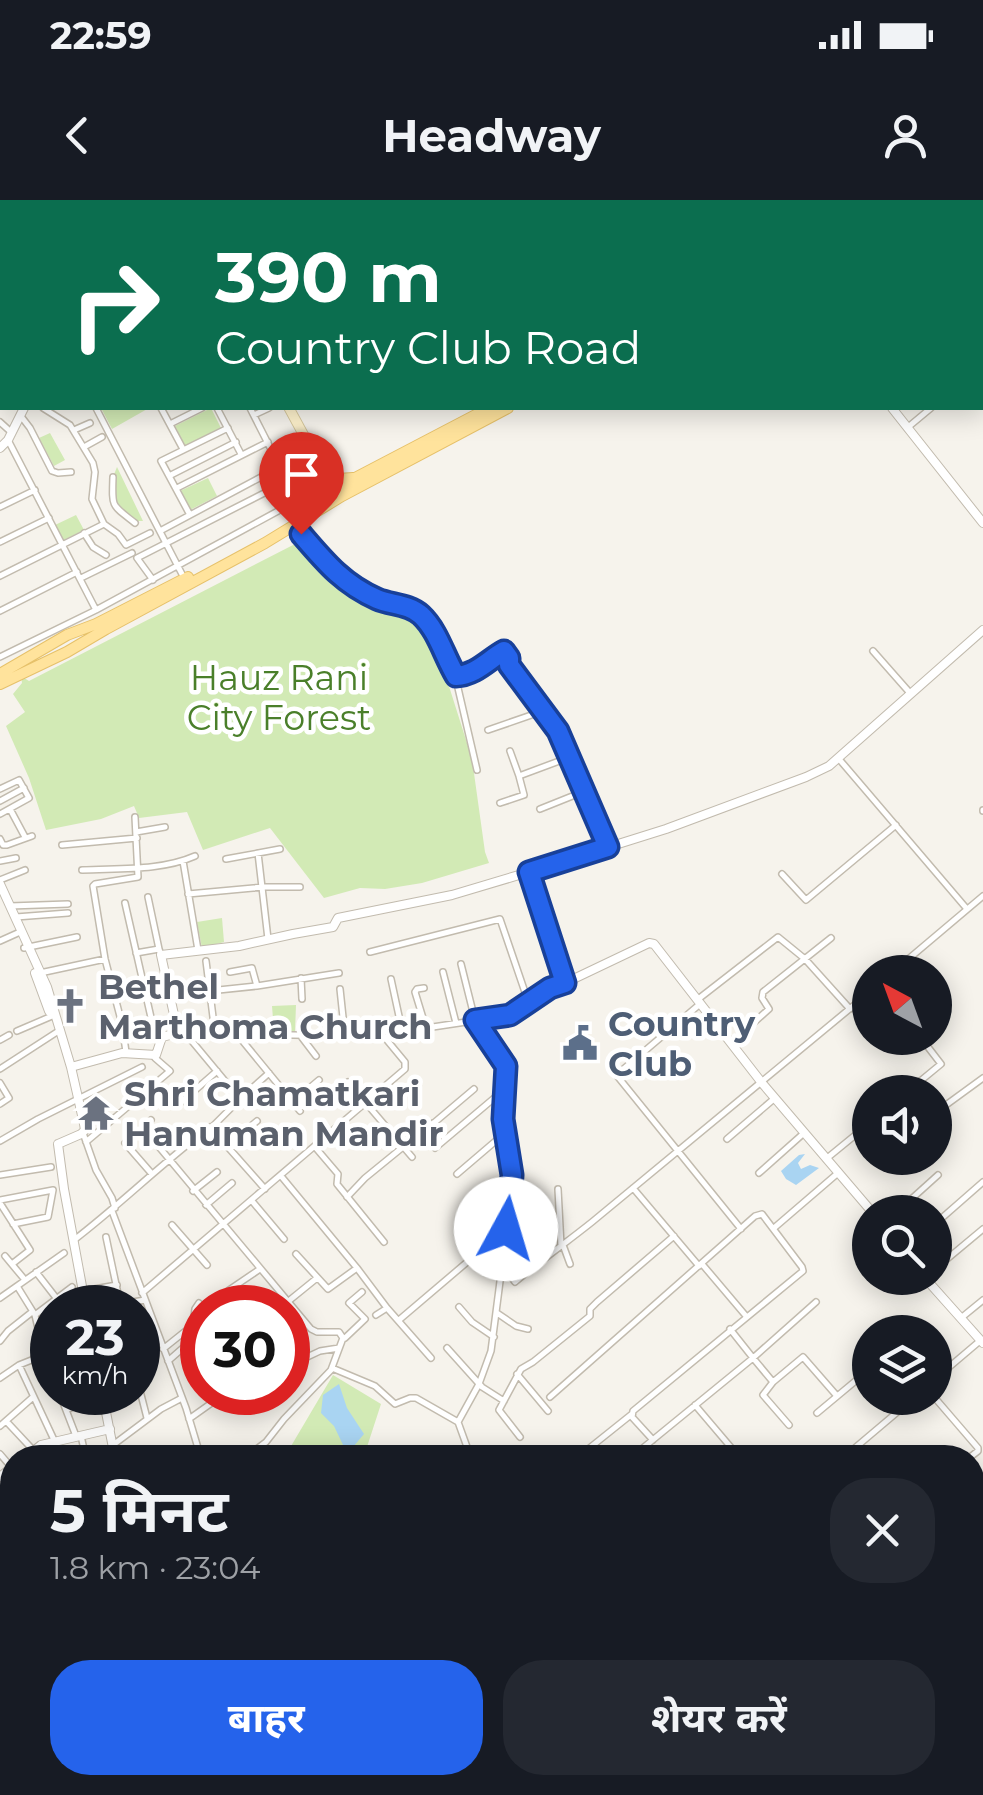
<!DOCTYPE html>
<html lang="hi">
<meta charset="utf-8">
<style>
:root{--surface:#171b24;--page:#242831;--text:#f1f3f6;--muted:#9ea1a6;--accent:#2563eb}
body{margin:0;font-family:Montserrat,"Noto Sans Devanagari",sans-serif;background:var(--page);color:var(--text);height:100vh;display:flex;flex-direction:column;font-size:38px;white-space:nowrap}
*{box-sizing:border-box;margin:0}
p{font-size:32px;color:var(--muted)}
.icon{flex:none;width:55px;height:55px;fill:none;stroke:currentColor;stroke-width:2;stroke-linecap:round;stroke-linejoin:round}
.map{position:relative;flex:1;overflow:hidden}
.drawer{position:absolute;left:0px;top:1245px;width:985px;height:350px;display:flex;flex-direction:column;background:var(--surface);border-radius:40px 40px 0 0;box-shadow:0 5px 25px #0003}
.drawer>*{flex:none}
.hud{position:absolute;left:0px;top:0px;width:985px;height:210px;box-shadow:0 5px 25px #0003;background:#0b6e4f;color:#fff;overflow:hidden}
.needle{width:65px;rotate:319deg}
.controls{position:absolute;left:852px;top:755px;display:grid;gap:20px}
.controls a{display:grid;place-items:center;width:100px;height:100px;border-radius:50%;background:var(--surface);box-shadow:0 5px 25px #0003;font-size:50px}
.speed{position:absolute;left:30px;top:1085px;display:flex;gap:20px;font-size:50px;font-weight:700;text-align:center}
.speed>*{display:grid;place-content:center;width:130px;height:130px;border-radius:50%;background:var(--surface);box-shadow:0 5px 25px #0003;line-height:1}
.speed small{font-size:25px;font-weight:400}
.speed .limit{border:15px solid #d22;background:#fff;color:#111}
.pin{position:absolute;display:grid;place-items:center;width:85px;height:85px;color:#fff;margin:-102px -42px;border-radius:50% 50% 50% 0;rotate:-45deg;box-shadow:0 0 10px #0007}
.pin .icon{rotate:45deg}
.me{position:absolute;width:110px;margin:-55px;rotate:6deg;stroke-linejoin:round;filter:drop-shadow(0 0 8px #0008)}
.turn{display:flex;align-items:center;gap:35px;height:210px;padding:0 50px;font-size:45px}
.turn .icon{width:130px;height:130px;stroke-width:2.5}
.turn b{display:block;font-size:70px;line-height:85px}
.round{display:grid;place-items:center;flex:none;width:105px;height:105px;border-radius:40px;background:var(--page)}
.overview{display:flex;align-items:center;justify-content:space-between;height:170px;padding:0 50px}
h1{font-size:60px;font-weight:700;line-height:75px}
.button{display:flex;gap:20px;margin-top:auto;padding:20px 50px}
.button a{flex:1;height:115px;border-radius:40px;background:var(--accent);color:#fff;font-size:40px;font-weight:700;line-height:115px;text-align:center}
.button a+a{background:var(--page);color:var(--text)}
.status{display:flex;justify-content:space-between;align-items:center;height:70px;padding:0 50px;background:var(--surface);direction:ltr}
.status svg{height:28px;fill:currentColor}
header{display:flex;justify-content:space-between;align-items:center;height:130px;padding:0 50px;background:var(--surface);font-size:45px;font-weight:700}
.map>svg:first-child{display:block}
</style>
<div class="status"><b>22:59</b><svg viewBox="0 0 49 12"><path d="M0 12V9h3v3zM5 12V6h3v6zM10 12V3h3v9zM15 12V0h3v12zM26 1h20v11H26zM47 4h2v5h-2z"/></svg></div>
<header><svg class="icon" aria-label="back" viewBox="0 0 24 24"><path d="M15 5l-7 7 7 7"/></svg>Headway<svg class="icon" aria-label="person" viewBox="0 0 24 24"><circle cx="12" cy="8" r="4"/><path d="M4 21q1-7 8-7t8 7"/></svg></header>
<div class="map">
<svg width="983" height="1595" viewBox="0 0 983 1595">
<rect width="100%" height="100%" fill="#f6f3ec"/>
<path fill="#d2eab5" d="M101,208H149L112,229Z
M211,208L221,228L185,246L175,226Z
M50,233L65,260L54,266L39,238Z
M117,267L143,321H137L114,307L113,277Z
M208,278L217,296L190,310L180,291Z
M76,315L84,330L62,341L55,325Z
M295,344L300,345L347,386L385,406L411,416L436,445L472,559L485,652L489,663L422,683L385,689L360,688L324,698L270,628L203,650L187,612L139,618L134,606L101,619L46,630L29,578L6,526L25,512L13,494L22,483L21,476L29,481Z
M222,718L224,742L202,748L197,722Z
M296,805L295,832L268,831V820L273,819L272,806Z
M333,1175L381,1204L366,1250V1257L284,1258Z
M0,1562L12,1566V1582L71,1583L106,1592L128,1595H0Z
M166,1582L224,1583L229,1595H146Z"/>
<path fill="#a9d4f2" d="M805,954L798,963L801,969L810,965L819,968L796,985L786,979L781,971L799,955Z
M339,1184L347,1208L364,1234L353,1247H344L334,1226L321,1213L323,1195Z"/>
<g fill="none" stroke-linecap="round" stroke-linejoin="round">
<defs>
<path id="minor" d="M117,0L123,2
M507,0L509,2
M636,0L639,2
M20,2L22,0
M95,2L96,0
M568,2L577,0
M608,2V0
M666,2L683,0
M708,2L712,0
M0,32L2,29
M0,52L2,53
M0,66L2,64
M982,164H983
M0,180L2,184
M96,208L184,378
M161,208L183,249
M217,208L241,254
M250,208L280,267
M20,215L30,228L52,271L58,273L71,272
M254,215L269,208
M0,222L11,232
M170,224L202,208
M907,228L931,208
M74,230L90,223
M8,240L96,410
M84,247L102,237
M169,276L236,242
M113,277C112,308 111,304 135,323
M177,288L268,242
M0,307L35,290
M190,315L161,261L228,228
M104,324L118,334L126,345L150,333
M295,325C317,358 339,382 376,399C390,405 408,404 420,414C437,429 444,456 456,476C476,475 489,459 504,451L509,458V465L558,531L608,647
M160,331L293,260
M84,333L93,347L106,355
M0,342L49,318
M137,358L319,265
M137,358L153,380
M0,376L104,324L92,299L95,272L93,263L70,225L43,208
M81,378L132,353
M0,411L77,372
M873,451L910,493
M0,457L96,410L324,286
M455,475L477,570
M488,530L543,511
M510,551L519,576
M839,559L967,709
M0,589L19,580L29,598L0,614
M0,601L24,588
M500,603L524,595L519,576L570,557
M10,609L25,637
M540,609L585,591
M983,610V611
M136,632L165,627
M0,639L3,645H7L32,636
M62,645L137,638
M258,653L268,739
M226,659L280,649
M0,661L16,658
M183,661L198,750
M82,670C119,668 161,671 195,656
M782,674L806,700L896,625
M0,680L25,670
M188,694L263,687H300
M148,697L159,749
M125,703L155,835L162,838
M10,706L68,704
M16,717L68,713
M0,741L20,732
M24,748L77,737
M370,752L500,719L528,801
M136,753L159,749L160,752
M206,761L215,833
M461,764L475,820L506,866L503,919L512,975L510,1004L491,1151L479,1184L458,1222L471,1258
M230,772L252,768L257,786
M443,772L456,823
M893,772L983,696
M40,773L105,759
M301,778L302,799
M391,779L402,830
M424,788L417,789L415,792L426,828
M340,789L345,836
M209,791L257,786L339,773
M697,800L778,737L805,759L850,809
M700,804L620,872L618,877L741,1029
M17,831L52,816
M178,833L345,836L426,828L506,816L549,788L565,783
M236,833L300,911
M186,834L240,899L211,928L265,989
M300,835L316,856
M0,840L9,835
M731,843L769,809L762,798L763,792L831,738
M126,852L122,824L105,759L93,686L95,684L138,677L135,617
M0,869L57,832
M348,882L412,957
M0,883L9,898L0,904
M907,892L941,864L921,838
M240,899L269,873
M293,902L319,880
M178,905L217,871
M935,913L983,878
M151,920L144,929L311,1129L317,1132H339L343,1138L331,1170L284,1219L266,1242L245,1258
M433,923L445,939
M83,933L96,970L112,998L115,1008
M422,933L474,889
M727,939L775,898
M0,941L38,919L142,867
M86,942L170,871L155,858
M125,943L152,974
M227,946L257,921
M315,947L338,974L337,984L384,1042
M435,948L505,889
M826,959L870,923
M759,973L804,933
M457,974L505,933
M0,975L51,967
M281,976L357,1068L387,1108
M633,988L699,1066
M558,989L561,1046
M193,991L217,972
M347,997L365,978L403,947
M0,1000L53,990L48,1017L13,1024
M252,1001L284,1039
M0,1003L30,1050L12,1064
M510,1004L523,996L532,1002
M206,1005L232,983
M112,1011L186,1208L201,1258
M897,1012L938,975
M935,1024L983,982
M172,1025L207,1065
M774,1028L838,973
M106,1037L121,1108
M74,1040C121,1004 163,962 210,927
M563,1045L570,1064
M296,1054L328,1089L357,1068
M5,1056L25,1080
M702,1064L746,1116
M503,1066L515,1082C540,1061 567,1042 592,1022L870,792
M935,1069L983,1029
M36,1072L57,1099L58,1108
M17,1086L35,1115L44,1155L52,1177
M229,1090L260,1069
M83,1091L117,1085
M142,1093L405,869V862L381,833
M0,1098L64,1053
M121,1104L145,1100
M459,1107L472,1122L494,1137
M280,1108L317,1078
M497,1113L516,1126L528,1129
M35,1115L72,1087
M376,1115L387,1108L431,1158
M961,1118L983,1100
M399,1120L506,1029
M138,1128L154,1125
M730,1129L753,1158L816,1102
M345,1138L365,1119L349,1103L362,1092
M0,1141L8,1131L32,1112
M447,1148L482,1187L504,1201
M163,1149L193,1125L195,1109L199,1103
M138,1154L159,1137
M168,1161L200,1133
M19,1165L55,1242
M288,1166L320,1151L339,1148
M332,1168L375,1186L395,1204L410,1198H416L458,1222
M517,1174L548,1211
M0,1178L19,1165L44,1155
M935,1179L981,1140
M773,1182L763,1195L789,1225
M138,1183L147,1218
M59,1192L76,1236
M550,1197L755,1016L762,1014L802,1067L803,1071L633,1211L632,1217L653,1240
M935,1198L978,1248V1251L969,1258
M695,1205L740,1258
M66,1210L102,1195
M817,1213L859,1178
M189,1219L227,1192
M6,1221L34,1251
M0,1226L32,1198
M81,1236L86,1258
M520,1237L499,1210L521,1169L533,1162L590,1116V1109L597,1102L674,1036
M113,1245L161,1209L180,1199
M0,1254L12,1268
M476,1258L507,1253
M577,1258L632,1214
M639,1258L638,1252L753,1158L773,1182L803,1157L837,1196
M843,1258L914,1198
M919,1258V1257
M0,1294L12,1308
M0,1338L12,1328
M0,1355L12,1368
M0,1394L12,1408
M972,1417L983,1414
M0,1423L12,1412
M0,1432L12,1447
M2,1457L12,1466
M0,1459L12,1448
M0,1504L1,1505
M0,1550L12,1574
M17,1582H20
M809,1582L818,1595
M666,1584L668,1582
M711,1595L726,1582
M769,1595L783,1582
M827,1595L841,1582"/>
<path id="tertiary" d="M363,2L367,0
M892,208L983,323
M0,248L8,240L24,208
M529,672L565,783L649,743L654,744L762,883L872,1012
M0,684L47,787L71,867L84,924L85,930L81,934L58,944
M35,773L49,811
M71,867L122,853L156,855L162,837L178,833L161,755L239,746L293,734L333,727L338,718L452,695L529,672L666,629L806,577L829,566L983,430
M58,944L64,989L86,1108
M925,1078L983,1143
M102,1192L115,1258
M25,1258L41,1245L110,1229
M0,1277L12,1267
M244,1595V1582"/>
<path id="secondary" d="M166,0L169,2
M289,208L334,291"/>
<path id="primary" d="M879,2L883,0
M893,2L898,0
M327,271L338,279L353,278
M319,301L357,277L489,208
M0,474L67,435L96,424L188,377
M0,484L67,452L106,429L265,343L342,296L508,208"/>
</defs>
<use href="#minor" stroke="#c2bbae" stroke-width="8"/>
<use href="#tertiary" stroke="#c2bbae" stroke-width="10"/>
<use href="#secondary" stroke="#d6c79b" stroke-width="11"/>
<use href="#primary" stroke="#e6c16a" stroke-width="12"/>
<use href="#minor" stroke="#fff" stroke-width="5"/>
<use href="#tertiary" stroke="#fff" stroke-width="8"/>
<use href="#secondary" stroke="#fff3cd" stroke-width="9"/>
<use href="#primary" stroke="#ffe39c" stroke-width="10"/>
</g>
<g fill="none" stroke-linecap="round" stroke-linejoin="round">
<defs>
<path id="route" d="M301,334C325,362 343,384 377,399C391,405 409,404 421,415C438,431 444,456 456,476C476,475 489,459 504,451L509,458V465L558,531L608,647L529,672L565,783L550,788L510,815L475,820L506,866L503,919L512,975L510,1004L506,1029"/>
</defs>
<use href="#route" stroke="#184099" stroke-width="25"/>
<use href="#route" stroke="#2563eb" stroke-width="18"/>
</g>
<defs>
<symbol id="church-bare" viewBox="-9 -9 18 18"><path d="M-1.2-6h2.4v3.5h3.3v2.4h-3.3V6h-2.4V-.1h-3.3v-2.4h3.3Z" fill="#6b7280" stroke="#fff" stroke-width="2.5" paint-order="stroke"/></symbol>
<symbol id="civic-bare" viewBox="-9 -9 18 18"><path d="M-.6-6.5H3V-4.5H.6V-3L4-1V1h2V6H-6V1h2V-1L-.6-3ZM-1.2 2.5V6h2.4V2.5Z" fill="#5c6f8a" stroke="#fff" stroke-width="2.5" paint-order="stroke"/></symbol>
<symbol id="temple-bare" viewBox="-9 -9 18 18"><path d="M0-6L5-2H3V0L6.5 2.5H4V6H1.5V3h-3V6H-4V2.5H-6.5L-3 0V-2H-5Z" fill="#6b7280" stroke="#fff" stroke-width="2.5" paint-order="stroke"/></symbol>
</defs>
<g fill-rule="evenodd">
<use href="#church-bare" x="45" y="781" width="50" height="50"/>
<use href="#civic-bare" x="555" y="818" width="50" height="50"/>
<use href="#temple-bare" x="71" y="888" width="50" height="50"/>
</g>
<g text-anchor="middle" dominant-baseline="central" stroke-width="9" stroke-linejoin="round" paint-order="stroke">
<g font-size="35" fill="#4a7f2a" stroke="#fff">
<text x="279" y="477">Hauz Rani<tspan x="279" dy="40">City Forest</tspan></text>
</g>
<g font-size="35" font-weight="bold" fill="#5b616d" stroke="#fff" text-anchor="start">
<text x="98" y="786">Bethel<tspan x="98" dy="40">Marthoma Church</tspan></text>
<text x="124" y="893">Shri Chamatkari<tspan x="124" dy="40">Hanuman Mandir</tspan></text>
</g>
<g font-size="35" font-weight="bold" fill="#4e5e75" stroke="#fff" text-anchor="start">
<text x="608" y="823">Country<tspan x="608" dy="40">Club</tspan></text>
</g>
</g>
</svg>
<div class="controls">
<a><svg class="needle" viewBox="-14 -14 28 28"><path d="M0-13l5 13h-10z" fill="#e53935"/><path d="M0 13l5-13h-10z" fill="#9ea1a6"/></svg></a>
<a><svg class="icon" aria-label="sound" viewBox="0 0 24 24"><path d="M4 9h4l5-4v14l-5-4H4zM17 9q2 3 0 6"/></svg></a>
<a><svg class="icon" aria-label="search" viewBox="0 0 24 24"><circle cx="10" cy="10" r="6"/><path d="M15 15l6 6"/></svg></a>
<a><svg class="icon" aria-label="layers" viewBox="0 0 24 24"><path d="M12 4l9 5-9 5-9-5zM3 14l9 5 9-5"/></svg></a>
</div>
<div class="speed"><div>23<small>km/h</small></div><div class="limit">30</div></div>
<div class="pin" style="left:301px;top:334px;background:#d93025"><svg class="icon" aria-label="arrive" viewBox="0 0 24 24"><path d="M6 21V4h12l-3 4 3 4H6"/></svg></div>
<svg class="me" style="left:506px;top:1029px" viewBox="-20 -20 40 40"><circle r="19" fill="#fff"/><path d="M0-13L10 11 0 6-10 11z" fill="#2563eb"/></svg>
<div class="hud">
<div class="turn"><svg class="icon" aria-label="right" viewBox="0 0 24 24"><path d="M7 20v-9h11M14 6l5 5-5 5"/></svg><div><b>390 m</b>Country Club Road</div></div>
</div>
<section class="drawer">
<div class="overview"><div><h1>5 मिनट</h1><p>1.8 km · 23:04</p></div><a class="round"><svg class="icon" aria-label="close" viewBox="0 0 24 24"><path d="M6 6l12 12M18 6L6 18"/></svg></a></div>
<div class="button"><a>बाहर</a><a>शेयर करें</a></div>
</section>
</div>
